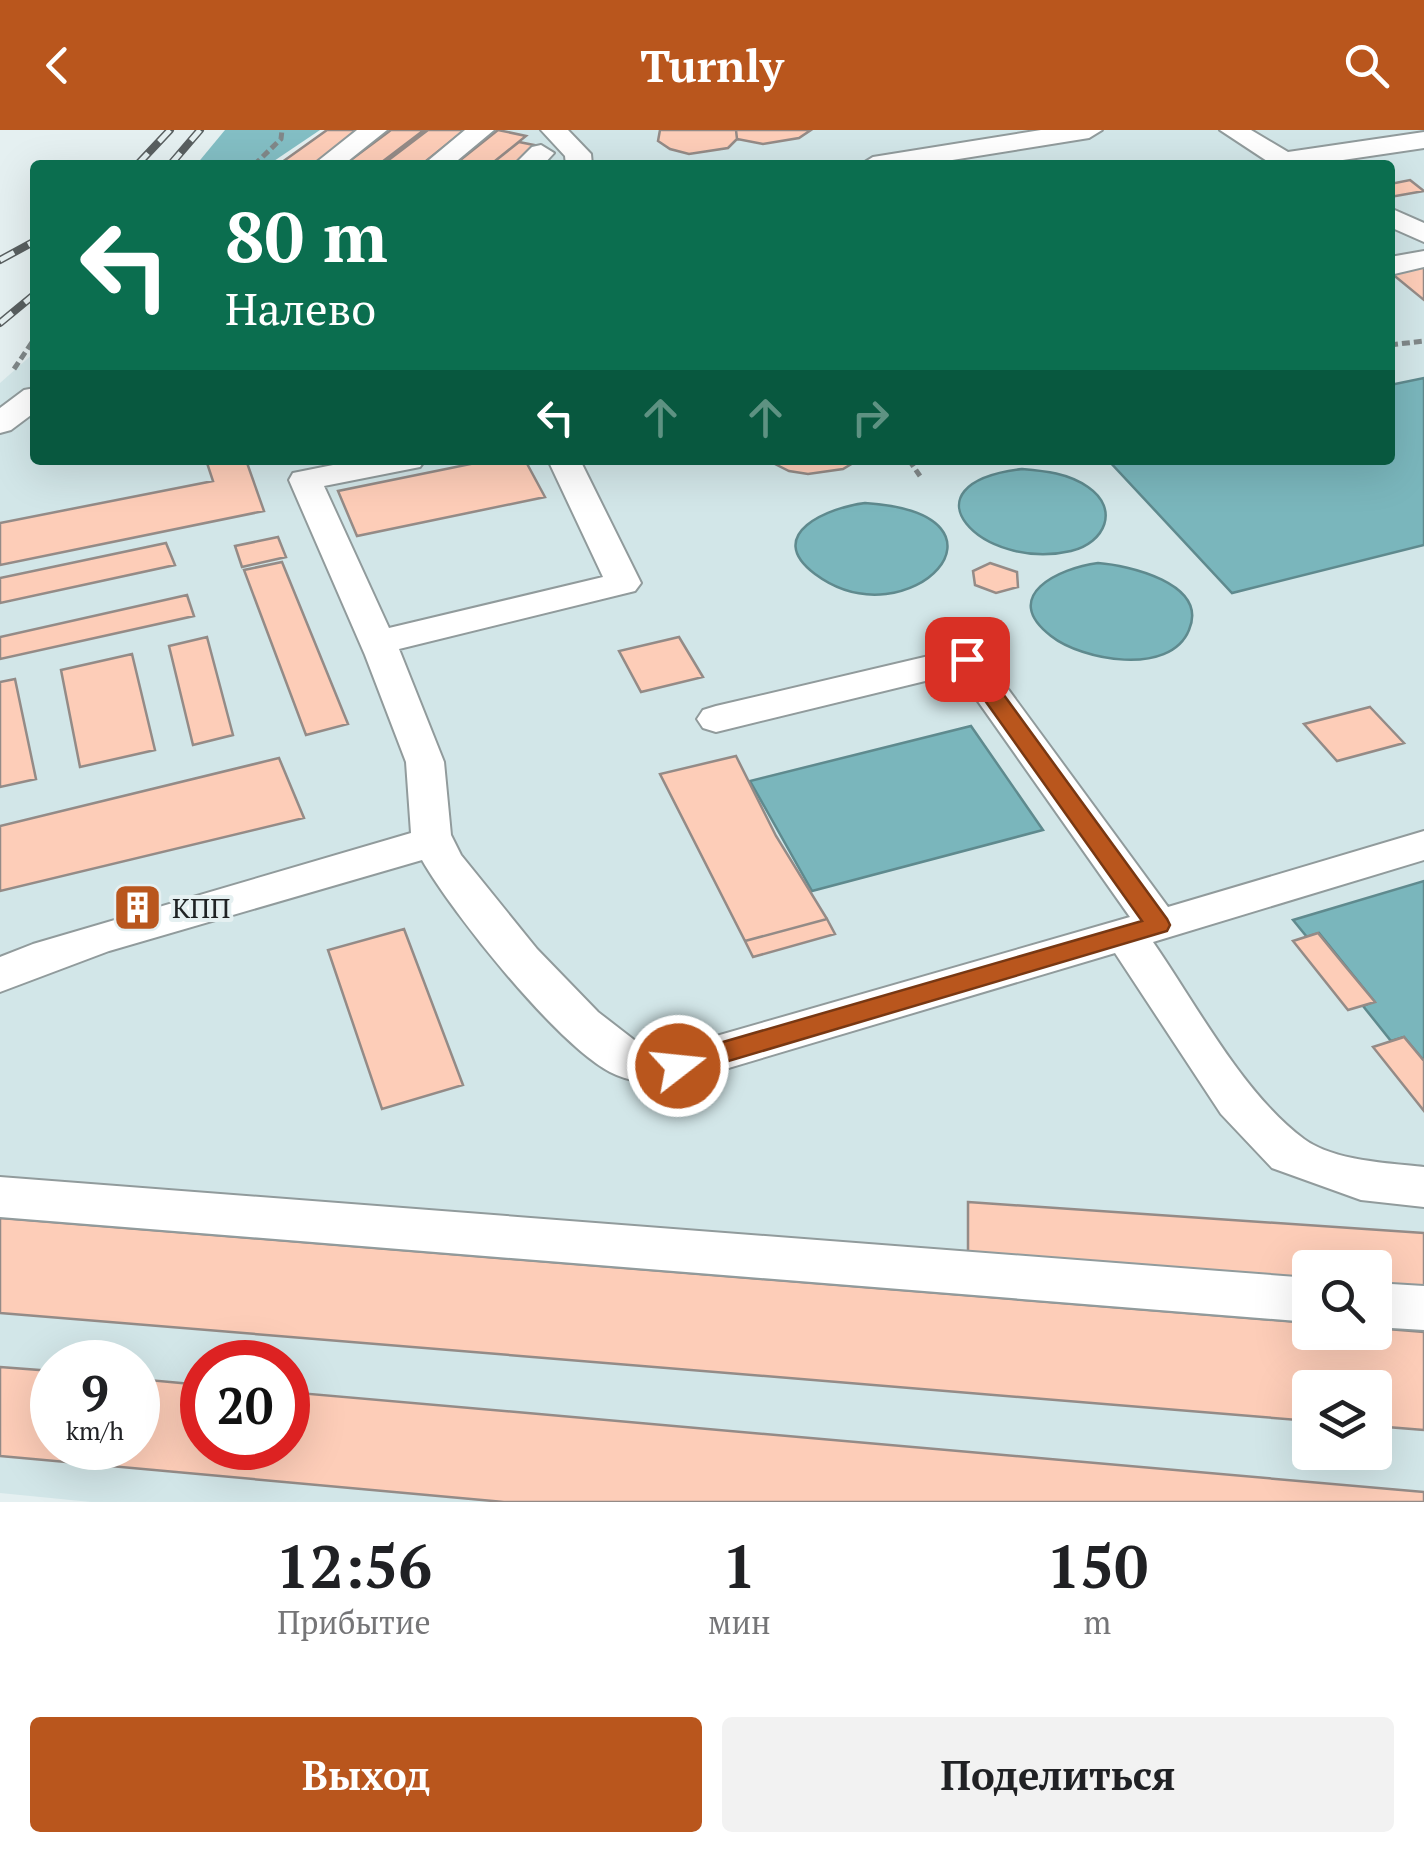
<!DOCTYPE html>
<html lang="ru">
<meta charset="utf-8">
<style>
:root{--surface:#fff;--page:#f2f2f2;--text:#202124;--muted:#757577;--accent:#b9561d}
body{margin:0;font-family:"PT Serif",serif;background:var(--page);color:var(--text);height:100vh;display:flex;flex-direction:column;font-size:38px;white-space:nowrap}
*{box-sizing:border-box;margin:0}
p{font-size:32px;color:var(--muted)}
.icon{flex:none;width:55px;height:55px;fill:none;stroke:currentColor;stroke-width:2;stroke-linecap:round;stroke-linejoin:round}
.map{position:relative;height:1372px;overflow:hidden}
.drawer{display:flex;flex-direction:column;background:var(--surface);flex:1}
.drawer>*{flex:none}
.top-card{position:absolute;left:30px;top:30px;width:1365px;height:305px;border-radius:10px;box-shadow:0 10px 40px #0002;background:#0b6e4f;color:#fff;overflow:hidden}
.controls{position:absolute;left:1292px;top:1120px;display:grid;gap:20px}
.controls a{display:grid;place-items:center;width:100px;height:100px;border-radius:10px;background:var(--surface);box-shadow:0 10px 40px #0002;font-size:50px}
.speed{position:absolute;left:30px;top:1210px;display:flex;gap:20px;font-size:50px;font-weight:700;text-align:center}
.speed>*{display:grid;place-content:center;width:130px;height:130px;border-radius:50%;background:var(--surface);box-shadow:0 10px 40px #0002;line-height:1}
.speed small{font-size:25px;font-weight:400}
.speed .limit{border:15px solid #d22;background:#fff;color:#111}
.pin{position:absolute;display:grid;place-items:center;width:85px;height:85px;color:#fff;margin:-42px;border-radius:20px;box-shadow:0 5px 15px #0006}
.me{position:absolute;width:110px;margin:-55px;rotate:74deg;stroke-linejoin:round;filter:drop-shadow(0 0 8px #0008)}
.turn{display:flex;align-items:center;gap:35px;height:210px;padding:0 30px;font-size:45px}
.turn .icon{width:130px;height:130px;stroke-width:2.5}
.turn b{display:block;font-size:70px;line-height:85px}
.lanes{display:flex;align-items:center;height:95px;padding:0 30px;background:#0003;justify-content:center;gap:50px;direction:ltr}
.lanes .off{opacity:.35}
.eta{display:flex;justify-content:space-evenly;align-items:center;height:170px;text-align:center}
.eta b{font-size:60px;font-weight:700;line-height:70px}
.primary-button{display:flex;gap:20px;margin-top:auto;padding:20px 30px}
.primary-button a{flex:1;height:115px;border-radius:10px;background:var(--accent);color:#fff;font-size:40px;font-weight:700;line-height:115px;text-align:center}
.primary-button a+a{background:var(--page);color:var(--text)}
header{display:flex;justify-content:space-between;align-items:center;height:130px;padding:0 30px;background:var(--accent);color:#fff;font-size:45px;font-weight:700}
.map>svg:first-child{display:block}
</style>
<header><svg class="icon" aria-label="back" viewBox="0 0 24 24"><path d="M15 5l-7 7 7 7"/></svg>Turnly<svg class="icon" aria-label="search" viewBox="0 0 24 24"><circle cx="10" cy="10" r="6"/><path d="M15 15l6 6"/></svg></header>
<div class="map">
<svg width="1424" height="1372" viewBox="0 0 1424 1372">
<rect width="100%" height="100%" fill="#e5f0f1"/>
<path fill="#d2e6e8" fill-rule="evenodd" d="M329,0H1424V1372H91L0,1363V253L35,222V330H1390V35H282ZM1310,1138H1375V1202H1310ZM52,1232H138V1318H52ZM202,1232H288V1318H202ZM1310,1258H1375V1322H1310Z"/>
<path fill="#83bec4" d="M225,0H320L268,35H196Z"/>
<path fill="#7ab6bc" stroke="#5f8a8e" stroke-width="2.5" d="M1424,248V415L1232,463L1108,330H1390V255Z
M1022,339C1045,341 1068,343 1088,357C1120,379 1105,413 1071,421C982,442 897,354 1022,339Z
M865,373C1032,384 909,514 815,444C762,404 830,377 865,373Z
M1098,433C1127,435 1209,453 1189,500C1170,547 1081,530 1051,506C999,466 1059,438 1098,433Z
M971,596L1043,700L812,761L750,651Z
M1424,751V931L1404,907L1391,911L1363,876L1374,871L1319,803L1307,807L1293,790Z"/>
<path fill="#fdcdb8" stroke="#948b87" stroke-width="2.5" d="M327,0H362L314,35H278Z
M391,0H424L378,35H344Z
M428,0H465L421,35H382Z
M498,0L526,6L490,35H454Z
M660,0H736L737,9L728,18L689,24L670,19L658,11Z
M736,0H811L799,8L763,14L737,9Z
M519,12L539,16L516,35H490Z
M1410,50L1424,61L1390,67V54Z
M1424,137V170L1391,143Z
M206,330H246L264,381L0,435V393L213,351Z
M490,330H525L545,367L357,406L338,361Z
M767,330H858L843,339L808,344L789,341Z
M278,407L286,427L242,437L235,416Z
M166,413L175,435L0,473V448Z
M282,432L348,594L306,605L244,440Z
M990,433L1017,442L1018,457L996,463L975,455L973,441Z
M187,465L194,486L0,529V507Z
M207,507L233,605L193,615L169,516Z
M679,507L703,547L641,562L619,521Z
M132,524L155,620L80,637L61,540Z
M15,549L36,649L0,657V552Z
M1370,577L1404,613L1337,631L1304,594Z
M736,626L776,706L827,789L745,811L660,644Z
M279,628L304,688L0,761V696Z
M152,767L154,778L122,786L120,775Z
M827,789L835,804L753,827L745,811Z
M404,799L463,955L382,979L328,820Z
M1318,803L1345,836L1375,872L1348,880L1293,811Z
M1404,907L1424,931V981L1373,917Z
M968,1072L1424,1103V1159L1375,1156V1138H1310V1151L968,1127Z
M0,1088L1310,1193V1202H1375V1198L1424,1202V1300L1375,1296V1258H1310V1291L0,1183Z
M0,1237L52,1241V1318H138V1249L202,1255V1318H288V1262L1424,1362V1372H504L0,1326Z"/>
<g fill="none" stroke-linecap="round" stroke-linejoin="round">
<defs>
<path id="minor" d="M357,0H387L343,35H313Z
M465,0H494L452,35H423Z
M541,0H568L591,24L592,35H566L565,26Z
M1041,0H1102L1089,8L921,35H860L873,27Z
M1220,0H1251L1288,22L1424,2V18L1309,35H1273Z
M541,15L554,23L543,35H514L532,17Z
M1390,78L1424,93V112L1390,97Z
M1424,121V137L1390,145V127Z
M35,258V282L11,300L0,303V278L24,260Z
M358,330H425L420,337L324,356L389,498L603,447L548,330H580L641,453L635,461L399,519L444,632L451,705L461,725L537,819L598,882L642,916L678,917L1130,787L958,543L716,602L703,598L697,589L703,580L716,576L967,517L980,521L1168,777L1424,701V730L1153,812C1196,874 1243,964 1304,1009C1334,1031 1388,1033 1424,1037V1077L1361,1070L1272,1038L1221,984L1115,823L678,953C655,954 631,953 610,942C556,913 453,784 422,730L109,821L0,862V827L33,814L411,703L406,632L365,525L289,350L293,343Z
M0,1047L1310,1148V1192L0,1087Z
M1375,1153L1424,1156V1200L1375,1197Z"/>
</defs>
<use href="#minor" stroke="#919b9c" stroke-width="4"/>
<path stroke="#818889" stroke-width="5" stroke-dasharray="8 4" stroke-linecap="butt" d="M254,35L281,9L282,0
M1390,215L1424,211
M14,239L35,208
M909,330L920,346"/>
<use href="#minor" fill="#fff" fill-rule="evenodd"/>
<defs>
<path id="rail" d="M137,35L170,0
M170,35L200,0
M0,130L35,111
M0,193L35,164"/>
</defs>
<use href="#rail" stroke="#595f60" stroke-width="8"/>
<use href="#rail" stroke="#e5f0f1" stroke-width="5" stroke-dasharray="16" stroke-linecap="butt"/>
</g>
<path fill="#b9561d" stroke="#783813" stroke-width="2.5" d="M967,522L974,524L1167,789L1170,795L1167,801L678,946L669,943L665,936L669,928L678,925L1142,791L959,534L956,529Z"/>
<defs>
<symbol id="building-square" viewBox="-11 -11 22 22"><rect x="-9" y="-9" width="18" height="18" rx="4" fill="#b9561d" stroke="#e5f0f1"/><path d="M-4-6H4V6H1V3H-1V6H-4ZM-2.5-4.3h1.7v1.8h-1.7ZM.8-4.3h1.7v1.8H.8ZM-2.5-1h1.7V.8h-1.7ZM.8-1h1.7V.8H.8Z" fill="#fff"/></symbol>
</defs>
<g fill-rule="evenodd">
<use href="#building-square" x="110" y="750" width="55" height="55"/>
</g>
<g text-anchor="middle" dominant-baseline="central" stroke-width="8" stroke-linejoin="round" paint-order="stroke">
<g font-size="28" fill="#1f2223" stroke="#e5f0f1" text-anchor="start">
<text x="172" y="777">КПП</text>
</g>
</g>
</svg>
<div class="controls">
<a><svg class="icon" aria-label="search" viewBox="0 0 24 24"><circle cx="10" cy="10" r="6"/><path d="M15 15l6 6"/></svg></a>
<a><svg class="icon" aria-label="layers" viewBox="0 0 24 24"><path d="M12 4l9 5-9 5-9-5zM3 14l9 5 9-5"/></svg></a>
</div>
<div class="speed"><div>9<small>km/h</small></div><div class="limit">20</div></div>
<div class="pin" style="left:967px;top:529px;background:#d93025"><svg class="icon" aria-label="arrive" viewBox="0 0 24 24"><path d="M6 21V4h12l-3 4 3 4H6"/></svg></div>
<svg class="me" style="left:678px;top:936px" viewBox="-20 -20 40 40"><circle r="17" fill="#b9561d" stroke="#fff" stroke-width="3"/><path d="M0-11L8 9 0 5-8 9z" fill="#fff"/></svg>
<div class="top-card">
<div class="turn"><svg class="icon" aria-label="left" viewBox="0 0 24 24"><path d="M17 20v-9H6M10 6l-5 5 5 5"/></svg><div><b>80 m</b>Налево</div></div>
<div class="lanes"><svg class="icon" aria-label="left" viewBox="0 0 24 24"><path d="M17 20v-9H6M10 6l-5 5 5 5"/></svg><svg class="icon off" aria-label="ahead" viewBox="0 0 24 24"><path d="M12 20V5M6 11l6-6 6 6"/></svg><svg class="icon off" aria-label="ahead" viewBox="0 0 24 24"><path d="M12 20V5M6 11l6-6 6 6"/></svg><svg class="icon off" aria-label="right" viewBox="0 0 24 24"><path d="M7 20v-9h11M14 6l5 5-5 5"/></svg></div>
</div>
</div>
<section class="drawer">
<div class="eta">
<div><b>12:56</b><p>Прибытие</p></div>
<div><b>1</b><p>мин</p></div>
<div><b>150</b><p>m</p></div>
</div>
<div class="primary-button"><a>Выход</a><a>Поделиться</a></div>
</section>
